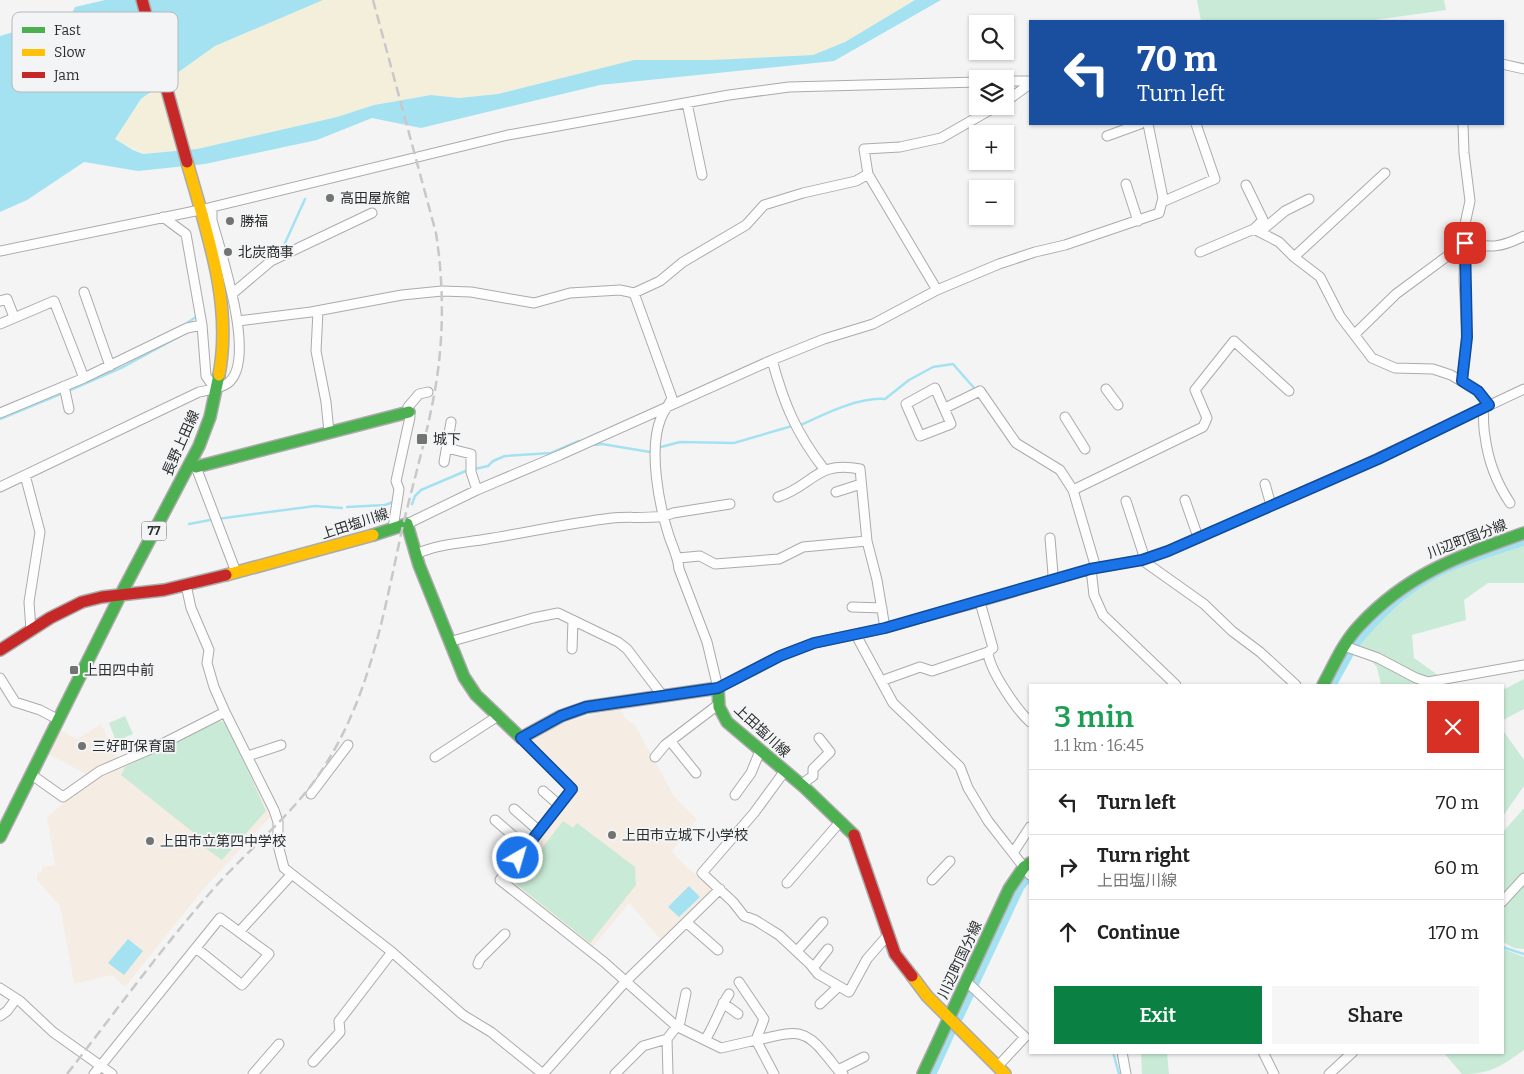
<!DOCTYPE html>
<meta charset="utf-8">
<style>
:root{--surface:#fff;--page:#f6f6f6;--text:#222;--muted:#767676;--line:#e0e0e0;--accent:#0b8043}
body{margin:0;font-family:Bitter,"Noto Sans JP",serif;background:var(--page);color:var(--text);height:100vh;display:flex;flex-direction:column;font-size:19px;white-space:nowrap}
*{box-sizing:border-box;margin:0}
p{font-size:16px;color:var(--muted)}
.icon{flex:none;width:28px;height:28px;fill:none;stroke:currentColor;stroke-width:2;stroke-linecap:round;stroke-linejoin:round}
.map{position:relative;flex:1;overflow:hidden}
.details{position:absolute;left:1029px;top:684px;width:475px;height:370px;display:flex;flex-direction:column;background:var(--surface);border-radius:0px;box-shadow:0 1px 4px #0004}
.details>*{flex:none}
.hud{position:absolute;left:1029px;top:20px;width:475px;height:105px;border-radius:0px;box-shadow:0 1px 4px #0004;background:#1a4fa0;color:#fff;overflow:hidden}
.controls{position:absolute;left:969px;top:15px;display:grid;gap:10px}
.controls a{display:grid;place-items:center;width:45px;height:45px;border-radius:0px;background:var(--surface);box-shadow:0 1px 4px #0004;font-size:25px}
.pin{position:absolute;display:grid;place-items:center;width:42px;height:42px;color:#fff;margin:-21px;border-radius:10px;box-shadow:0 2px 8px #0006}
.me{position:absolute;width:55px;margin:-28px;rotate:38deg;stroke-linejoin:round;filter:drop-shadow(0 0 4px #0008)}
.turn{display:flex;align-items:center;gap:18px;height:105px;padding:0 25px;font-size:22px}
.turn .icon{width:65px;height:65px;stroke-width:2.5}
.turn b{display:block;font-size:35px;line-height:42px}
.round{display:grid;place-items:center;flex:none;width:52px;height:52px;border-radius:0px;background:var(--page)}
.head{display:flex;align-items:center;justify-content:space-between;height:85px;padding:0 25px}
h1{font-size:30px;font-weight:600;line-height:38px;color:#1e9e55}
.action{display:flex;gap:10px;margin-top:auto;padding:10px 25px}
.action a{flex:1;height:58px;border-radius:0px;background:var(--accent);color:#fff;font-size:20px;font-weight:600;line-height:58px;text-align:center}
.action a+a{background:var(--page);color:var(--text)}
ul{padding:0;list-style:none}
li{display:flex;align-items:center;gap:15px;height:65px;padding:0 25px;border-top:1px solid var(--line)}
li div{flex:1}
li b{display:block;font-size:19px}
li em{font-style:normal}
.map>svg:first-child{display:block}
</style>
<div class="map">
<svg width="1524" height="1074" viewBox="0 0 1524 1074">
<rect width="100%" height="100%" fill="#f4f4f5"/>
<path fill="#f5ede3" d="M620,708L625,718L635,725L674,796L697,819L672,851L686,867L715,888L662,941L629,903L592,948L504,879L576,789L530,742L563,723Z
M225,714L272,815L202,891L125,987L112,975L74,984L60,906L37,880V873L42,872V867L55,865L47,817L101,772Z
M101,724L117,758L98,767L88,775L48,754L60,730L77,739Z"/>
<path fill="#c9ead6" d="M1197,0H1444L1446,10L1367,21H1201Z
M1524,543V583H1488L1464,600L1466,620L1412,635L1414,658L1442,678L1453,682L1450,685H1381L1377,667L1357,646L1372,628L1427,580L1457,565Z
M1524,679V709L1503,720V690Z
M125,716L133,734L116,741L109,723Z
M218,721L226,722L266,811L222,860L198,843L194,833L121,775L125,767Z
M1502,729L1524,760V786L1503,816Z
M1524,808V949L1514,948L1503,942V832Z
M563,821L573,828L577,823L635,867L636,885L590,943L515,883Z
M1503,949L1524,957V1050C1501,1066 1491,1074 1462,1074L1444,1053L1502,1052Z
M1141,1053H1167L1169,1074H1142Z"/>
<path fill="#f4efdb" d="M323,0H915L845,42L813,55L711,60L566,78L498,94L459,98L431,95L374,105L337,117L197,149L143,154L115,139L141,100L215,46Z"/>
<path fill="#a4e2f1" d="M105,0H323L215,46L141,99L115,139L133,150L143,154L197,149L337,117L374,105L431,95L459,98L498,94L634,60H711L813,55L845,42L915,0H941L834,61L600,85L421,128L372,118L317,140L205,164L138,171L84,162L27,200L0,212V36L71,15L75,7Z
M689,886L700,897L679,917L668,907Z
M128,939L143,951L124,975L108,963Z"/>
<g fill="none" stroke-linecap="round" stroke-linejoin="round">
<path stroke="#a4e2f1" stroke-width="2.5" d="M280,254L305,199
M187,323L196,317
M68,391L123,367L182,335
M0,419L63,393
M799,426C824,414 858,397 885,399L909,380L933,367L953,364L975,389
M595,445L602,444L650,452
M661,447L680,442L734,443L792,426
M475,469L488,466L493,461L505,456L551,453L579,441
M412,504L415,496L421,490L468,470
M347,507L385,505L393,502
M217,519L315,506L342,508
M189,524L210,520
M1026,878L1030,884
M1502,947L1524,954
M1113,1052L1119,1074"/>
<path stroke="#a4e2f1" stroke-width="9" d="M1355,644C1374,621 1400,594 1426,579C1456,561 1492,552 1524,541
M1332,685L1349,654
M959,1017L1020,887L1030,874
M932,1074L951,1032"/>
<defs>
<path id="street" d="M1502,64L1524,69
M1005,81H1030
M1005,102L1030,84
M687,103L702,175
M1107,136L1140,124
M868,174L937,290
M1126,184L1138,221
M1246,185L1263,220L1254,229
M1162,202L1215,179L1196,124
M163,217L186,234L202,325L206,376L215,389
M1260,232L1285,211L1309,199
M0,251L200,210L508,135L729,95L789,87L978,82
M1200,252L1254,229L1279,242L1294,257L1320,277L1340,316L1372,358L1395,368L1433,369L1451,375L1478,391L1489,405
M1294,257L1385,173
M84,292L110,366
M634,293L672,398C669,405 663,412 661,418C648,449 659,505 669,536C673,548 678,557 679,569L707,642L718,688L780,656L814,643L885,628L980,602L1091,569L1142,560L1168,551L1365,464L1524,389
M232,294L271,261L372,213
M0,301L7,299L14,317
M318,311L316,351L326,402L329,432
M238,321L311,312L402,295L442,291L471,292L534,303L570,293L620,290L634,293L660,281L683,262L746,225L764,205L803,193L856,181L868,174L864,149L900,147L941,138L997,106
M0,324L54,301L84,378
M1355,334L1396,294L1465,243C1491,248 1500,248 1524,236
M772,360C784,404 796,433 824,469
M1462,381L1467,337L1464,280L1465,224L1470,201L1464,153L1463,124
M64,386L69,409
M935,388L951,424L920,436L906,404Z
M1106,389L1118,405
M945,408L980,391L1016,443L1060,470L1073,490L1096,568
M1483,408C1484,418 1483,427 1485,436C1488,461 1496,482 1510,503
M0,413L84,378L187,328L202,325
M1065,417L1085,449
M447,448L471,454V472L477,490
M444,462L451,422
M192,465L196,467L236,572
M25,475L40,532L29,602L31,630
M1265,484L1271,505
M0,487L199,392C208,390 220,389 228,383C258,360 220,251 212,220V208
M1073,490L1203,427L1207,418L1195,390L1234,341L1289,391
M836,492L861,484
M778,497C813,486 816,460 860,469L867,541L877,580L885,628
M1185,500L1198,537
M1126,501L1143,553L1142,560L1204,604L1232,631L1260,652L1296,685
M407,524L477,490L560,455L772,360L824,339L873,324L937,290L999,264L1035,252L1065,245L1159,213L1163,198L1148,124
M393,528L399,489L396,481L410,417L408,407L419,394L428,392
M1050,538L1053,574L1051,581
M416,554C438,544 463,543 487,539C529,532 570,523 612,518C629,516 660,520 673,513L730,504
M678,558L700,556L715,564L779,559L803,547L867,541
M1091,569L1094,595L1103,615L1176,685
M186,585L191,608L209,650L207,663L214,687L225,712
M852,607L882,608
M856,635L893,703L960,767L968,788L988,821L1030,875
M449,642L533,618L558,613L618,642L627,649L662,695
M1344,646L1378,658L1416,678L1428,682L1524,665
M572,649L573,620
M988,652C989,670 1017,710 1030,722
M0,678L15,702L40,710L59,720
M881,681L920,667L932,671L988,652L993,648L980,602
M521,738L572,789L500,880L604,962L676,1026L721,1048L756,1040L774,1074
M671,742L696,773
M248,756L281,745
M435,757L498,716
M655,757L665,745L719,704
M784,772L754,813L702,873L733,902L744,916L755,920L779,935L810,964L818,974L849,992L867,959L888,935
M32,775L63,797L100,771L160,745L225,712L274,810L278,822V845L284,868L392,952L463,1015L491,1032L543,1074
M804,787L806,781L813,776V769L830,752L819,738
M543,791L559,805
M311,794L348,745
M735,795L751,773L760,751
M514,809L539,831
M495,820L526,847
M1013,853L1030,827
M932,880L950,861
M787,883L840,822
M1502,902L1524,878
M686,922L718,950
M239,932L291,875
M797,951L823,922
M478,964L480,959L505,934
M813,968L828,949
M739,982L764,1019L756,1040
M967,982L1025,1037L998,1066
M0,988L20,1001L53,1032L112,1074
M723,1003L738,1014
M820,1004L838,987
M0,1016L7,1011L16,999
M667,1039L668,1074
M705,1040C715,1025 719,1009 729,994
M756,1040C789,1034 802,1024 825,1054C831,1060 836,1070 843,1074
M1122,1052L1126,1074
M1263,1052L1274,1074
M313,1062L340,1032L339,1021L392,952
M838,1070L864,1057
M94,1074L220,918L269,954L242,985L196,948
M253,1074L279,1044
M543,1074L625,982L720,889
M615,1074L643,1046L667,1039L680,1022L686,993
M1329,1074L1353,1052"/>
<path id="fast" d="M196,467L409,412
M373,535L407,524L419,565L464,677L476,695L521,738L561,716L587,707L718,688L719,707L727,722L804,787L854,835
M1323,685C1334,665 1343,643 1359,626C1407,574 1459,556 1524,533
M0,837L120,596L199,446L210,417L219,375
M923,1074L1009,889L1024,867L1030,863"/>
<path id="slow" d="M187,162C206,230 233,303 219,375
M226,575L373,535
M912,976L927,996L1005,1074"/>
<path id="jam" d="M142,0L187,162
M0,650L50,618L82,602L102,597L164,590L226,575
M854,835L895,954L912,976"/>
</defs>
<use href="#street" stroke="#ababac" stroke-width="11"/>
<use href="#fast" stroke="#ababac" stroke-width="14"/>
<use href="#slow" stroke="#ababac" stroke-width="14"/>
<use href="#jam" stroke="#ababac" stroke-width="14"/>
<use href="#street" stroke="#fdfdfe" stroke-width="9"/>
<use href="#fast" stroke="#4caf50" stroke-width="11"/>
<use href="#slow" stroke="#ffc107" stroke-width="11"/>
<use href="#jam" stroke="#c62828" stroke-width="11"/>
<path stroke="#c8c8c8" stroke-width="2.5" stroke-dasharray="10 5" stroke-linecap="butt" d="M67,1074C116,1011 163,946 216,886C250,848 291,816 320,773C370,699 384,612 403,525C414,480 427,435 435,390C444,338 444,285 436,233L373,0"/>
</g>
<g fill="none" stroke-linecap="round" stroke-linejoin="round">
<defs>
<path id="route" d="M518,858L572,789L521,738L561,716L586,707L718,688L780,656L814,643L885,628L1090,569L1142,560L1168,551L1378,459L1489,405L1478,391L1462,381L1467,337L1465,243"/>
</defs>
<use href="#route" stroke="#114b97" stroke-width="12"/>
<use href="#route" stroke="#1a73e8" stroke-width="9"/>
</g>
<g fill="#727373" stroke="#f3f4f6" stroke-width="2">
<circle cx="330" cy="198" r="5"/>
<circle cx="230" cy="221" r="5"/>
<circle cx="228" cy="252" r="5"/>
<rect x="416" y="433" width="12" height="12" rx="2.5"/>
<rect x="69" y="665" width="10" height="10" rx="2.5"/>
<circle cx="82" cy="746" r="5"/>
<circle cx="612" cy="835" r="5"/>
<circle cx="150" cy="841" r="5"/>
</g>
<g text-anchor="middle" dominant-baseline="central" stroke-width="4" stroke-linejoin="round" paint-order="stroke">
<rect fill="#f3f4f6" stroke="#686969" stroke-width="1" x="141.5" y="521.5" width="25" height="19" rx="4"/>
<g font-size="12" font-weight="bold" fill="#2c2d2d">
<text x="154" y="531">77</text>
</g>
<g font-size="14" fill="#2c2d2d" stroke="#f3f4f6" text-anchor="start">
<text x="340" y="198">高田屋旅館</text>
<text x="240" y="221">勝福</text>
<text x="238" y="252">北炭商事</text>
<text x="433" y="439">城下</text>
<text x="84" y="670">上田四中前</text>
<text x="92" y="746">三好町保育園</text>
<text x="622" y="835">上田市立城下小学校</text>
<text x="160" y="841">上田市立第四中学校</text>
</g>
<g font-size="14" fill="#2c2d2d" stroke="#f3f4f6">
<text transform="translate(181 443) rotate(-66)">長野上田線</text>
<text transform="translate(355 524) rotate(-18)">上田塩川線</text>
<text transform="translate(1467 539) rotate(-21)">川辺町国分線</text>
<text transform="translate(762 731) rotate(43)">上田塩川線</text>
<text transform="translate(960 960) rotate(-65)">川辺町国分線</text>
</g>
</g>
<rect x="12" y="12" width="166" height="80" rx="8" fill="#f3f4f6" stroke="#b7b8ba" stroke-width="1"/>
<rect x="22" y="27" width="23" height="6" fill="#4caf50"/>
<rect x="22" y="49" width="23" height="7" fill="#ffc107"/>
<rect x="22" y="72" width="23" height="6" fill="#c62828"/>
<g font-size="14" fill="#2c2d2d">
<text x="54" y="35">Fast</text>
<text x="54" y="57">Slow</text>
<text x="54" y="80">Jam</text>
</g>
</svg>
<div class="controls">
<a><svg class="icon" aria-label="search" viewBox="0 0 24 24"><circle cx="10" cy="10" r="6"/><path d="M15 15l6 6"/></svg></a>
<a><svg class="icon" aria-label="layers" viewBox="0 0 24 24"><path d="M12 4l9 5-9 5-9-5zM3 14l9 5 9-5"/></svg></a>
<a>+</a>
<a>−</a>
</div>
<div class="pin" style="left:1465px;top:243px;background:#d93025"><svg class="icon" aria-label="arrive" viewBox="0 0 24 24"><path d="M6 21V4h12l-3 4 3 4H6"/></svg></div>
<svg class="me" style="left:518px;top:858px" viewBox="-20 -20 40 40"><circle r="17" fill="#1a73e8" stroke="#fff" stroke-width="3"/><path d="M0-11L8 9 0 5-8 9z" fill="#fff"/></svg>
<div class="hud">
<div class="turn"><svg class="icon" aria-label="left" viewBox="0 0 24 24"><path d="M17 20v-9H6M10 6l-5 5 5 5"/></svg><div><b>70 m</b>Turn left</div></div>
</div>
<section class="details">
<div class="head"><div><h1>3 min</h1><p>1.1 km · 16:45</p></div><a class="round" style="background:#d93025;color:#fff"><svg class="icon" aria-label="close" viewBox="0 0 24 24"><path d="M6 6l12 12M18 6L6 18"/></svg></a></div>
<ul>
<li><svg class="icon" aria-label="left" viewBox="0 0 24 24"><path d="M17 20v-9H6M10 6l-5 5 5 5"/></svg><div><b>Turn left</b></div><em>70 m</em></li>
<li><svg class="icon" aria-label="right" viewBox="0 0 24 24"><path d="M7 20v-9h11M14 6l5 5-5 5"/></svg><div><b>Turn right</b><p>上田塩川線</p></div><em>60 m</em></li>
<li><svg class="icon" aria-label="ahead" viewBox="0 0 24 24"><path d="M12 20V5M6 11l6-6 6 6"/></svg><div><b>Continue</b></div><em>170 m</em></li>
</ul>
<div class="action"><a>Exit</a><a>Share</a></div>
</section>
</div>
